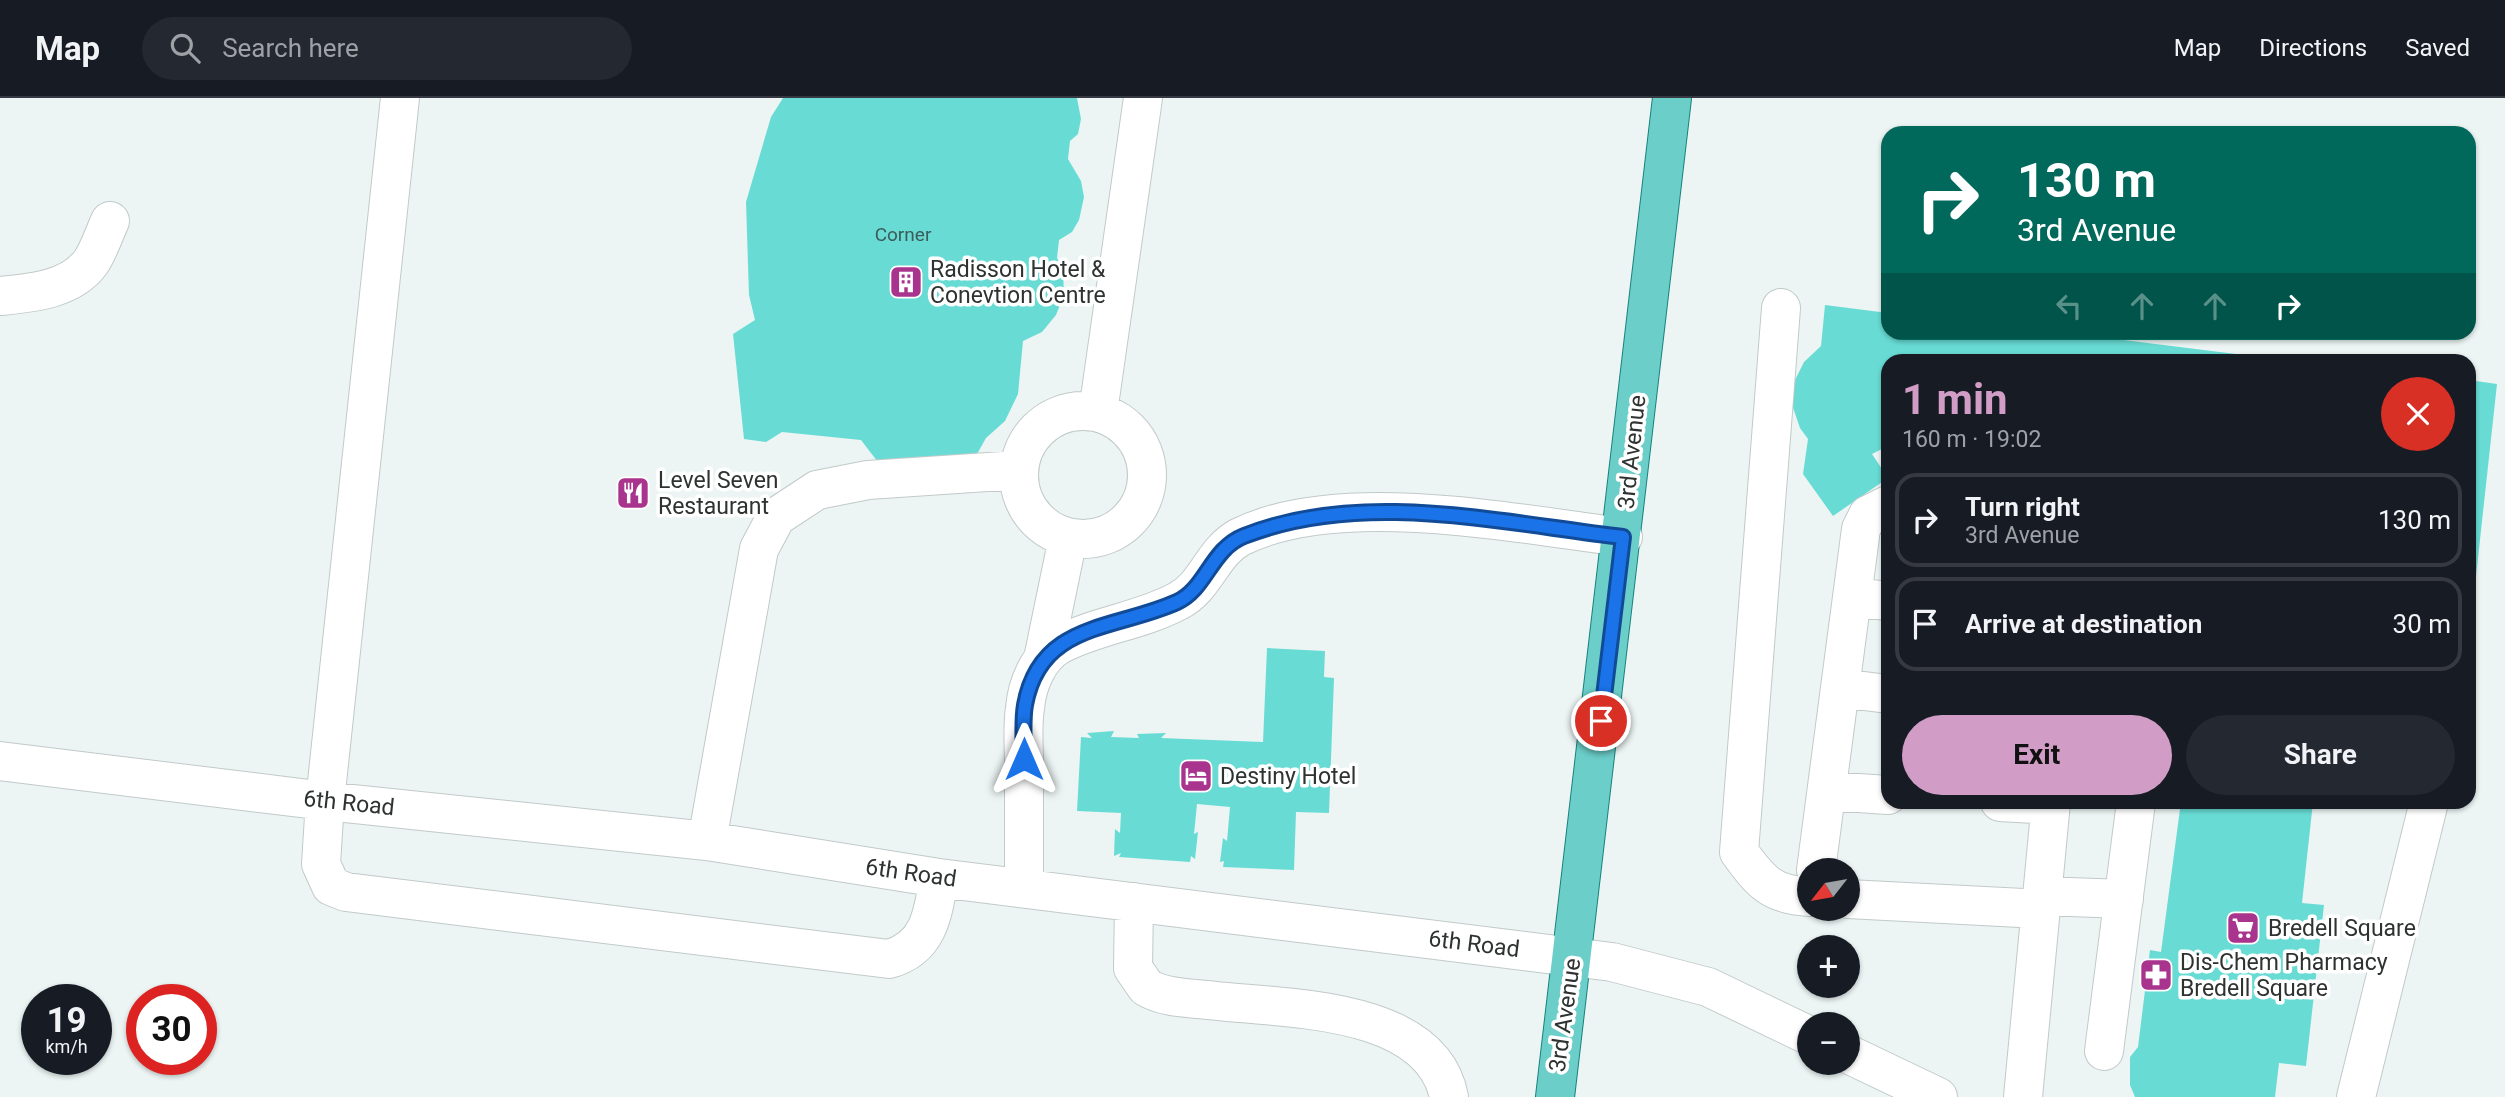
<!DOCTYPE html>
<meta charset="utf-8">
<style>
:root{--surface:#171b24;--page:#242831;--text:#f1f3f6;--muted:#9ea1a6;--line:#363941;--accent:#d19dc7}
body{margin:0;font-family:Roboto,sans-serif;background:var(--page);color:var(--text);height:100vh;display:flex;flex-direction:column;font-size:26px;white-space:nowrap}
*{box-sizing:border-box;margin:0}
p{font-size:23px;color:var(--muted)}
.icon{flex:none;width:38px;height:38px;fill:none;stroke:currentColor;stroke-width:2;stroke-linecap:round;stroke-linejoin:round}
.map{position:relative;flex:1;overflow:hidden}
.side{position:absolute;left:1881px;top:256px;width:595px;height:455px;display:flex;flex-direction:column;background:var(--surface);border-radius:21px;box-shadow:0 2px 5px #0004}
.side>*{flex:none}
.hud{position:absolute;left:1881px;top:28px;width:595px;height:214px;border-radius:21px;box-shadow:0 2px 5px #0004;background:#00695c;color:#fff;overflow:hidden}
.needle{width:46px;rotate:239deg}
.controls{position:absolute;left:1797px;top:760px;display:grid;gap:14px}
.controls a{display:grid;place-items:center;width:63px;height:63px;border-radius:50%;background:var(--surface);box-shadow:0 2px 5px #0004;font-size:35px}
.speed{position:absolute;left:21px;top:886px;display:flex;gap:14px;font-size:35px;font-weight:700;text-align:center}
.speed>*{display:grid;place-content:center;width:91px;height:91px;border-radius:50%;background:var(--surface);box-shadow:0 2px 5px #0004;line-height:1}
.speed small{font-size:18px;font-weight:400}
.speed .limit{border:10px solid #d22;background:#fff;color:#111}
.pin{position:absolute;display:grid;place-items:center;width:60px;height:60px;color:#fff;margin:-30px;border:4px solid #fff;border-radius:50%;box-shadow:0 2px 7px #0007}
.me{position:absolute;width:77px;margin:-38px;rotate:0deg;stroke-linejoin:round;filter:drop-shadow(0 0 5px #0008)}
.turn{display:flex;align-items:center;gap:24px;height:147px;padding:0 21px;font-size:32px}
.turn .icon{width:91px;height:91px;stroke-width:2.5}
.turn b{display:block;font-size:49px;line-height:60px}
.lanes{display:flex;align-items:center;height:66px;padding:0 21px;background:#0003;justify-content:center;gap:35px;direction:ltr}
.lanes .off{opacity:.35}
.round{display:grid;place-items:center;flex:none;width:74px;height:74px;border-radius:37px;background:var(--page)}
.headline{display:flex;align-items:center;justify-content:space-between;height:119px;padding:0 21px}
h1{font-size:42px;font-weight:700;line-height:52px;color:var(--accent)}
.primary-button{display:flex;gap:14px;margin-top:auto;padding:14px 21px}
.primary-button a{flex:1;height:80px;border-radius:42px;background:var(--accent);color:#111;font-size:28px;font-weight:700;line-height:80px;text-align:center}
.primary-button a+a{background:var(--page);color:var(--text)}
ul{padding:0;list-style:none}
li{display:flex;align-items:center;gap:21px;height:94px;margin:0 14px 10px;padding:0 7px;border:4px solid var(--line);border-radius:21px}
li div{flex:1}
li b{display:block;font-size:26px}
li em{font-style:normal}
header{display:flex;align-items:center;gap:42px;box-sizing:border-box;height:98px;padding:0 35px;background:var(--surface);border-bottom:2px solid var(--line)}
header strong{font-size:33px}
nav{display:flex;gap:38px;margin-inline-start:auto;font-size:24px}
.search{width:490px;height:63px;background:var(--page);display:flex;align-items:center;gap:18px;box-sizing:border-box;padding:0 24px;border-radius:38px;color:var(--muted);font-size:26px}
.map>svg:first-child{display:block}
</style>
<header>
<strong>Map</strong>
<div class="search"><svg class="icon" aria-label="search" viewBox="0 0 24 24"><circle cx="10" cy="10" r="6"/><path d="M15 15l6 6"/></svg>Search here</div>
<nav><a>Map</a><a>Directions</a><a>Saved</a></nav>
</header>
<div class="map">
<svg width="2505" height="999" viewBox="0 0 2505 999">
<rect width="100%" height="100%" fill="#ecf5f4"/>
<path fill="#68dcd4" d="M783,0H1077L1081,21L1078,36L1070,43L1068,61L1081,83L1084,99L1079,122L1072,134L1059,142L1057,160L1063,172L1064,197L1056,217L1042,234L1023,243L1018,296L1005,323L986,340L967,374L884,372L861,342L782,334L766,344L744,341L733,236L755,222L749,197L746,104L771,19Z
M1825,207L1888,215V234H2059L2284,262H1888V348L1872,356L1888,380L1833,418L1803,376L1808,341L1800,330L1790,301L1793,286L1804,264L1821,248Z
M2469,282L2497,286L2472,515L2469,514Z
M1267,550L1325,553L1324,579L1334,580L1329,715L1296,714L1294,772L1223,769L1224,763L1220,764L1223,740L1227,743L1230,709L1197,706L1194,736L1198,734L1195,761L1191,758L1190,764L1119,759L1121,755L1114,758L1115,731L1120,735L1121,715L1077,713L1081,639L1092,640L1087,635L1114,633L1111,639L1139,640L1137,636L1166,635L1161,640L1263,644Z
M2166,704H2313L2302,805L2324,807L2306,968L2279,965L2275,999H2135L2130,987V959L2138,949L2150,852L2161,854L2180,711L2166,708Z"/>
<g fill="none" stroke-linecap="round" stroke-linejoin="round">
<defs>
<path id="minor" d="M400,0L325,703L321,766L331,788L346,794L889,861C929,850 933,816 939,780
M0,198C31,195 71,192 91,164C99,152 104,136 110,123
M1781,210L1739,754C1761,784 1771,797 1810,799
M1019 377a64 64 0 1 1 128 0a64 64 0 1 1-128 0Z
M1098,314L1143,0
M1852,499L1888,503
M1043,561L1068,440
M1840,590L1888,596
M0,663L325,703L707,743L939,780L1612,864L1708,889L1810,938
M1828,693L1888,697
M2000,704L2051,707
M707,743L759,451L776,419L817,392L868,382L1019,372
M1816,772L1861,431L1868,417L1888,407
M1024,790C1024,749 1024,709 1024,668C1024,649 1022,628 1025,610C1027,587 1038,559 1059,547C1097,527 1141,523 1178,503C1206,489 1212,454 1240,439C1340,390 1515,426 1623,439
M2042,798L2124,801
M1848,801L2041,811
M1134,804L1133,870L1146,889C1164,900 1188,900 1208,902C1281,911 1431,906 1449,999
M2104,953L2136,704
M1848,956L1938,999
M2023,999L2051,704
M2356,999L2429,704"/>
<path id="major" d="M1555,999L1672,0"/>
</defs>
<use href="#minor" stroke="#c1cac9" stroke-width="40"/>
<use href="#major" stroke="#17827c" stroke-width="40"/>
<use href="#minor" stroke="#fff" stroke-width="38"/>
<use href="#major" stroke="#6ccec9" stroke-width="38"/>
</g>
<g fill="none" stroke-linecap="round" stroke-linejoin="round">
<defs>
<path id="route" d="M1024,661C1024,644 1022,624 1025,607C1040,524 1115,532 1177,504C1206,491 1211,451 1244,438C1363,391 1500,425 1623,439L1601,623"/>
</defs>
<use href="#route" stroke="#114b97" stroke-width="18"/>
<use href="#route" stroke="#1a73e8" stroke-width="12"/>
</g>
<defs>
<symbol id="building-square" viewBox="-11 -11 22 22"><rect x="-9" y="-9" width="18" height="18" rx="4" fill="#a9348d" stroke="#fff"/><path d="M-4-6H4V6H1V3H-1V6H-4ZM-2.5-4.3h1.7v1.8h-1.7ZM.8-4.3h1.7v1.8H.8ZM-2.5-1h1.7V.8h-1.7ZM.8-1h1.7V.8H.8Z" fill="#fff"/></symbol>
<symbol id="restaurant-square" viewBox="-11 -11 22 22"><rect x="-9" y="-9" width="18" height="18" rx="4" fill="#a9348d" stroke="#fff"/><path d="M-5-6h1v4h1v-4h1v4h1v-4h1v5L-1.5 .5V6h-2V.5L-5-1ZM5-6V6H3V1.5H1.5Q1.5-4 5-6Z" fill="#fff"/></symbol>
<symbol id="hotel-square" viewBox="-11 -11 22 22"><rect x="-9" y="-9" width="18" height="18" rx="4" fill="#a9348d" stroke="#fff"/><path d="M-6-4.5h1.5V1H6V5H4.5V3h-9V5H-6ZM-4 0a1.8 1.8 0 1 1 3.6 0ZM.5 0V-2.5h3Q6-2.5 6 0Z" fill="#fff"/></symbol>
<symbol id="supermarket-square" viewBox="-11 -11 22 22"><rect x="-9" y="-9" width="18" height="18" rx="4" fill="#a9348d" stroke="#fff"/><path d="M-6-5.5h2.5l.6 2H6L4.5 2H-2.5L-4.4-4H-6ZM-1.5 3.2a1.3 1.3 0 1 0 .1 0ZM3 3.2a1.3 1.3 0 1 0 .1 0Z" fill="#fff"/></symbol>
<symbol id="pharmacy-square" viewBox="-11 -11 22 22"><rect x="-9" y="-9" width="18" height="18" rx="4" fill="#a9348d" stroke="#fff"/><path d="M-2-6h4v4h4v4h-4v4h-4v-4h-4v-4h4Z" fill="#fff"/></symbol>
</defs>
<g fill-rule="evenodd">
<use href="#building-square" x="887" y="165" width="38" height="38"/>
<use href="#restaurant-square" x="614" y="376" width="38" height="38"/>
<use href="#hotel-square" x="1177" y="659" width="38" height="38"/>
<use href="#supermarket-square" x="2224" y="811" width="38" height="38"/>
<use href="#pharmacy-square" x="2137" y="858" width="38" height="38"/>
</g>
<g text-anchor="middle" dominant-baseline="central" stroke-width="7" stroke-linejoin="round" paint-order="stroke">
<g font-size="19" fill="#3c5c5a">
<text x="903" y="136">Corner</text>
</g>
<g font-size="23" fill="#2e3231" stroke="#fff" text-anchor="start">
<text x="930" y="171">Radisson Hotel &amp;<tspan x="930" dy="26">Conevtion Centre</tspan></text>
<text x="658" y="382">Level Seven<tspan x="658" dy="26">Restaurant</tspan></text>
<text x="1220" y="678">Destiny Hotel</text>
<text x="2268" y="830">Bredell Square</text>
<text x="2180" y="864">Dis-Chem Pharmacy<tspan x="2180" dy="26">Bredell Square</tspan></text>
</g>
<g font-size="23" fill="#2e3231" stroke="#fff">
<text transform="translate(1632 354) rotate(-84)">3rd Avenue</text>
<text transform="translate(349 705) rotate(6)">6th Road</text>
<text transform="translate(911 775) rotate(8)">6th Road</text>
<text transform="translate(1474 846) rotate(7)">6th Road</text>
<text transform="translate(1565 917) rotate(-82)">3rd Avenue</text>
</g>
</g>
</svg>
<div class="controls">
<a><svg class="needle" viewBox="-14 -14 28 28"><path d="M0-13l5 13h-10z" fill="#e53935"/><path d="M0 13l5-13h-10z" fill="#9ea1a6"/></svg></a>
<a>+</a>
<a>−</a>
</div>
<div class="speed"><div>19<small>km/h</small></div><div class="limit">30</div></div>
<div class="pin" style="left:1601px;top:623px;background:#d93025"><svg class="icon" aria-label="arrive" viewBox="0 0 24 24"><path d="M6 21V4h12l-3 4 3 4H6"/></svg></div>
<svg class="me" style="left:1024px;top:661px" viewBox="-20 -20 40 40"><path d="M0-17L14 15 0 8-14 15z" fill="#1a73e8" stroke="#fff" stroke-width="4"/></svg>
<div class="hud">
<div class="turn"><svg class="icon" aria-label="right" viewBox="0 0 24 24"><path d="M7 20v-9h11M14 6l5 5-5 5"/></svg><div><b>130 m</b>3rd Avenue</div></div>
<div class="lanes"><svg class="icon off" aria-label="left" viewBox="0 0 24 24"><path d="M17 20v-9H6M10 6l-5 5 5 5"/></svg><svg class="icon off" aria-label="ahead" viewBox="0 0 24 24"><path d="M12 20V5M6 11l6-6 6 6"/></svg><svg class="icon off" aria-label="ahead" viewBox="0 0 24 24"><path d="M12 20V5M6 11l6-6 6 6"/></svg><svg class="icon" aria-label="right" viewBox="0 0 24 24"><path d="M7 20v-9h11M14 6l5 5-5 5"/></svg></div>
</div>
<section class="side">
<div class="headline"><div><h1>1 min</h1><p>160 m · 19:02</p></div><a class="round" style="background:#d93025;color:#fff"><svg class="icon" aria-label="close" viewBox="0 0 24 24"><path d="M6 6l12 12M18 6L6 18"/></svg></a></div>
<ul>
<li><svg class="icon" aria-label="right" viewBox="0 0 24 24"><path d="M7 20v-9h11M14 6l5 5-5 5"/></svg><div><b>Turn right</b><p>3rd Avenue</p></div><em>130 m</em></li>
<li><svg class="icon" aria-label="arrive" viewBox="0 0 24 24"><path d="M6 21V4h12l-3 4 3 4H6"/></svg><div><b>Arrive at destination</b></div><em>30 m</em></li>
</ul>
<div class="primary-button"><a>Exit</a><a>Share</a></div>
</section>
</div>
